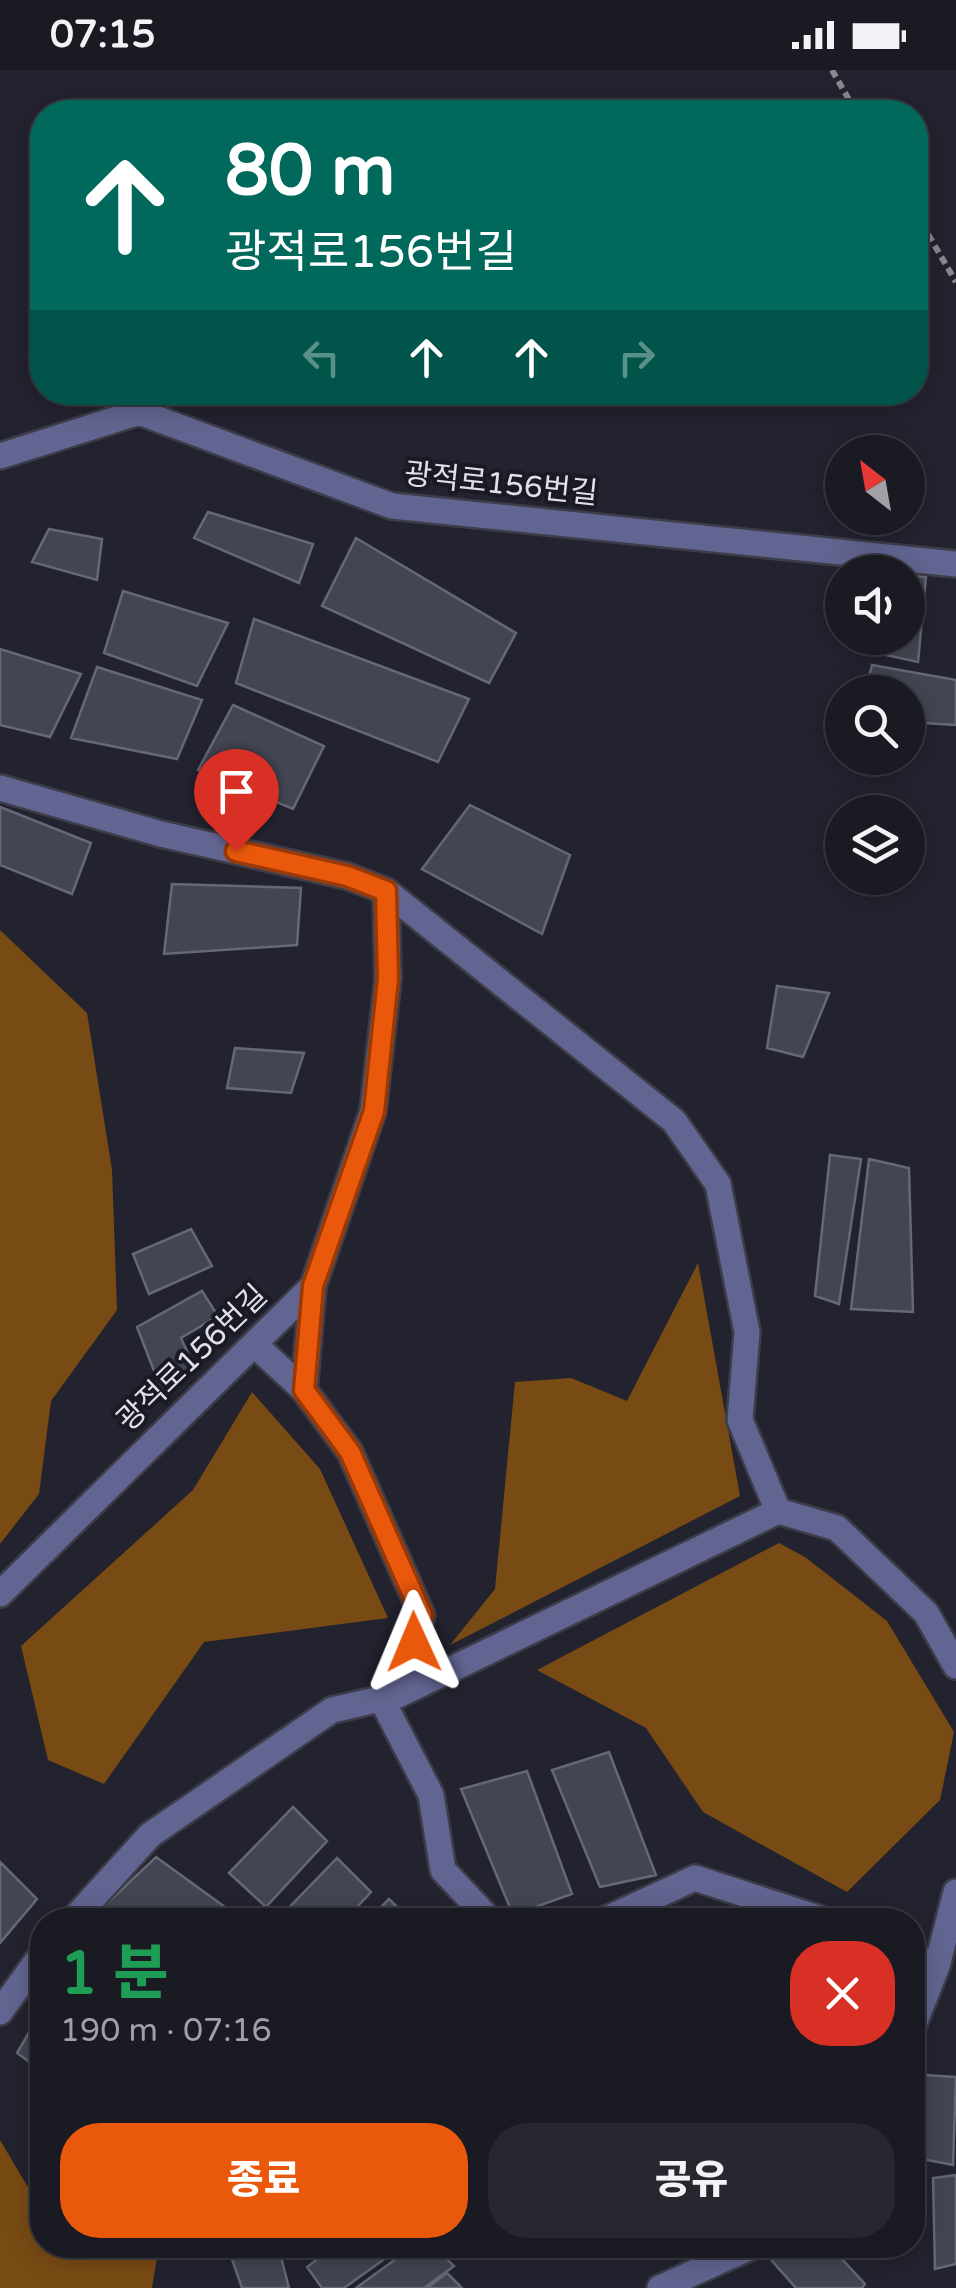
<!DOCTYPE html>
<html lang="ko">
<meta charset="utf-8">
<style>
:root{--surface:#1a1a23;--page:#272730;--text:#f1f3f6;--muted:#9fa1a6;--line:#383841;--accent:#ea580c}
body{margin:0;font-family:"Varela Round","Noto Sans KR",sans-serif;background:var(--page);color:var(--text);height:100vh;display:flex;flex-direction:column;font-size:38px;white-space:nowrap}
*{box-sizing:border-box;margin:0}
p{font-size:32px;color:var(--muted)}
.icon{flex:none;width:55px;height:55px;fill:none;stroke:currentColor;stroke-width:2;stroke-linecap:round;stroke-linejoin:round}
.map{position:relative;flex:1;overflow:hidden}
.side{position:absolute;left:30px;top:1838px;width:895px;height:350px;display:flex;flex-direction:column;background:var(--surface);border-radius:40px;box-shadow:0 5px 25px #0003,0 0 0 2px var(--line)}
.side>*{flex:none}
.guide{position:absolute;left:30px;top:30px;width:898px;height:305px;border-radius:40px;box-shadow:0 5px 25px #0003,0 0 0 2px var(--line);background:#00695c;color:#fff;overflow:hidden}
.needle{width:65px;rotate:329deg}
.controls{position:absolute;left:825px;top:365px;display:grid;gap:20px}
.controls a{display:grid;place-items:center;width:100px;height:100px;border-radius:50%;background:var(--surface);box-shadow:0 5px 25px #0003,0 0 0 2px var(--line);font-size:50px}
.pin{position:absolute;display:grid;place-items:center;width:85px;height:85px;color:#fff;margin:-102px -42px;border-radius:50% 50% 50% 0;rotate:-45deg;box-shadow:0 0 10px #0007}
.pin .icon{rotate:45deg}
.me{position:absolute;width:110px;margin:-55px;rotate:359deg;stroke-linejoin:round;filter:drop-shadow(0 0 8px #0008)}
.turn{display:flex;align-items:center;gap:35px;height:210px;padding:0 30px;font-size:45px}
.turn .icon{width:130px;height:130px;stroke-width:2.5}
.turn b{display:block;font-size:70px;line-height:85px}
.lanes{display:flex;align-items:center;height:95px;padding:0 30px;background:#0003;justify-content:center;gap:50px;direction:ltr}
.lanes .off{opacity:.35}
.round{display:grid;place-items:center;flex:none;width:105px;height:105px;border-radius:40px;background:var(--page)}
.headline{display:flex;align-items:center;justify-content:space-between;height:170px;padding:0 30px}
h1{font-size:60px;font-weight:800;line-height:75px;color:#1e9e55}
.button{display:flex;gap:20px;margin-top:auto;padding:20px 30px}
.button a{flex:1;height:115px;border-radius:40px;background:var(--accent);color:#fff;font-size:40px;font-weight:800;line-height:115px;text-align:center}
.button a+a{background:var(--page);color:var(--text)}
.status{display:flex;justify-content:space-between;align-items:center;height:70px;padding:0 50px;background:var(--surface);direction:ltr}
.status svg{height:28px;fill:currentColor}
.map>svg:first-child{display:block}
</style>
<div class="status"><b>07:15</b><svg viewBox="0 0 49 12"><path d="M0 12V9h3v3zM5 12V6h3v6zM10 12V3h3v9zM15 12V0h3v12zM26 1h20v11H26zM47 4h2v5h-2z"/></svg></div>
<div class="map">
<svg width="956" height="2218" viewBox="0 0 956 2218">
<rect width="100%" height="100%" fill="#22232f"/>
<path fill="#794b14" d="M0,860L87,943L112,1100L117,1240L51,1331L39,1424L0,1474Z
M698,1193L740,1426L450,1575L495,1519L515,1312L571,1308L627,1331Z
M252,1322L320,1399L388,1548L204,1572L104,1714L48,1690L21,1576L193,1420Z
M779,1473L805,1487L887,1551L954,1662L940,1730L847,1822L703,1742L646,1658L537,1600Z
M0,2070L42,2141V2175H159L152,2218H0Z"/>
<path fill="#434552" stroke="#676877" stroke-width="2.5" d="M208,442L313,474L299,513L194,468Z
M49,459L102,469L97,510L32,492Z
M356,468L516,563L489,613L322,536Z
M908,505L926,507L918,592L859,579L861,568H908Z
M123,521L228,553L197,616L104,583Z
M254,549L469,629L438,692L236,613Z
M0,579L81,604L50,667L0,655Z
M872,595L956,610V655L908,652V622H865Z
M97,597L202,630L177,689L71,668Z
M233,635L324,676L293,739L198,700Z
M470,735L570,785L542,864L422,799Z
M0,737L91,773L72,824L0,795Z
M172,814L301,818L297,875L164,884Z
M777,916L829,923L803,987L767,978Z
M235,978L304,983L291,1023L227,1018Z
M830,1085L861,1089L839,1234L815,1226Z
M869,1089L909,1098L913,1242L851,1239Z
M191,1159L212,1196L149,1224L133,1184Z
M202,1221L218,1246L181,1268L196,1301L161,1319L137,1257Z
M609,1682L656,1805L600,1817L552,1700Z
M527,1701L572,1824L513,1845L461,1719Z
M293,1737L327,1771L266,1837L229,1803Z
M156,1787L240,1848L239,1850H122L103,1837Z
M337,1788L371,1822L345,1850H277Z
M0,1792L37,1829L0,1873Z
M389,1829L410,1850H368Z
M42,1940V2001L17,1983Z
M926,2005L956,2007L953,2095L912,2087Z
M956,2105V2194L935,2199L933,2108Z
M227,2175H278L289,2218H242Z
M336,2175H404L344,2218H322L307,2197Z
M415,2175H433L454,2196L424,2218H356Z
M788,2175H829L865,2214L862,2218H796L772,2191Z
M447,2203L462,2218H427Z"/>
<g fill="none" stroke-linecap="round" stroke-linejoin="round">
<defs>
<path id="minor" d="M0,386L139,342L392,436L956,494
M0,718L161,764L347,806L386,821L674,1051L718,1114L747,1262L740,1350L778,1441L837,1458L926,1543L956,1596
M313,1216L304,1320L350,1382L422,1545L398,1625
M254,1274L304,1320
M0,1524L313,1216L373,1041L388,909L386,821
M383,1632L431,1725L443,1800L490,1850
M73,1850L150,1765L332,1640L398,1625L778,1441
M604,1850L695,1808L824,1850
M912,1886L937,1896
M0,1942L42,1884
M912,1959L937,1896L956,1822
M660,2218L755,2175"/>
</defs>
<use href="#minor" stroke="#3c3d49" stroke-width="30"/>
<path stroke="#878892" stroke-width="6" stroke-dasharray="8 5" stroke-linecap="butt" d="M832,0L856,42
M915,142L956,212"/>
<use href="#minor" stroke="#626591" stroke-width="25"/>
</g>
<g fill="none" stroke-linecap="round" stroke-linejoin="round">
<defs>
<path id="route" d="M236,781L347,806L386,821L388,909L374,1041L313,1216L304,1320L350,1382L422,1545L414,1572"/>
</defs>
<use href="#route" stroke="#983908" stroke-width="25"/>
<use href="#route" stroke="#ea580c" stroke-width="18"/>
</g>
<g text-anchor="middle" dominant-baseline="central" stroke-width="8" stroke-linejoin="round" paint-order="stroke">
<g font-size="30" fill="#dfe0e8" stroke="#191a25">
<text transform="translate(501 414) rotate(6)">광적로156번길</text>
<text transform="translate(192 1288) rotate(-44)">광적로156번길</text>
</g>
</g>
</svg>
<div class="controls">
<a><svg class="needle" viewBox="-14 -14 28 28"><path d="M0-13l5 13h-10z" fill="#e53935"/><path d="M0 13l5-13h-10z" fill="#9fa1a6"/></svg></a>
<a><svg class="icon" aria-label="sound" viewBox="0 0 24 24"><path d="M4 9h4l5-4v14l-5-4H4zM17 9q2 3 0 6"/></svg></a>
<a><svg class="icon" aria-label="search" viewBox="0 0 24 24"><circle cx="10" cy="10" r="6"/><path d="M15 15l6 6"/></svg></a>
<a><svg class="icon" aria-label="layers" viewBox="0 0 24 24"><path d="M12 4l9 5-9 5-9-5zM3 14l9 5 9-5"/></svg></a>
</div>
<div class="pin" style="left:236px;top:781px;background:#d93025"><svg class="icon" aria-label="arrive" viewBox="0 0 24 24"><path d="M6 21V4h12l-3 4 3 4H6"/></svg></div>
<svg class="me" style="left:414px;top:1572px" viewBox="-20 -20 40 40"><path d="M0-17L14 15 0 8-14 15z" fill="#ea580c" stroke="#fff" stroke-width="4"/></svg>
<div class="guide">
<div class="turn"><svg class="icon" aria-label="ahead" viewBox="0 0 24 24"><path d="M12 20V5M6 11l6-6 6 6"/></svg><div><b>80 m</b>광적로156번길</div></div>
<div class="lanes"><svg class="icon off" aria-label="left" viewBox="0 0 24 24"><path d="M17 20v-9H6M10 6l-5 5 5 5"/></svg><svg class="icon" aria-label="ahead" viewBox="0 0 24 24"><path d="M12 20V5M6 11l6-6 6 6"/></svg><svg class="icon" aria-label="ahead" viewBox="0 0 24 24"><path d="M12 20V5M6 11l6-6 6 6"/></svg><svg class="icon off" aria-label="right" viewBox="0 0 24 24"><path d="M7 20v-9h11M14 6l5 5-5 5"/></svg></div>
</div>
<section class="side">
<div class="headline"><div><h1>1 분</h1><p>190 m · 07:16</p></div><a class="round" style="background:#d93025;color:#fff"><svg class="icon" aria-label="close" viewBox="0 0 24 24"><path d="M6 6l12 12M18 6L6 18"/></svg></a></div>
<div class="button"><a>종료</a><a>공유</a></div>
</section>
</div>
